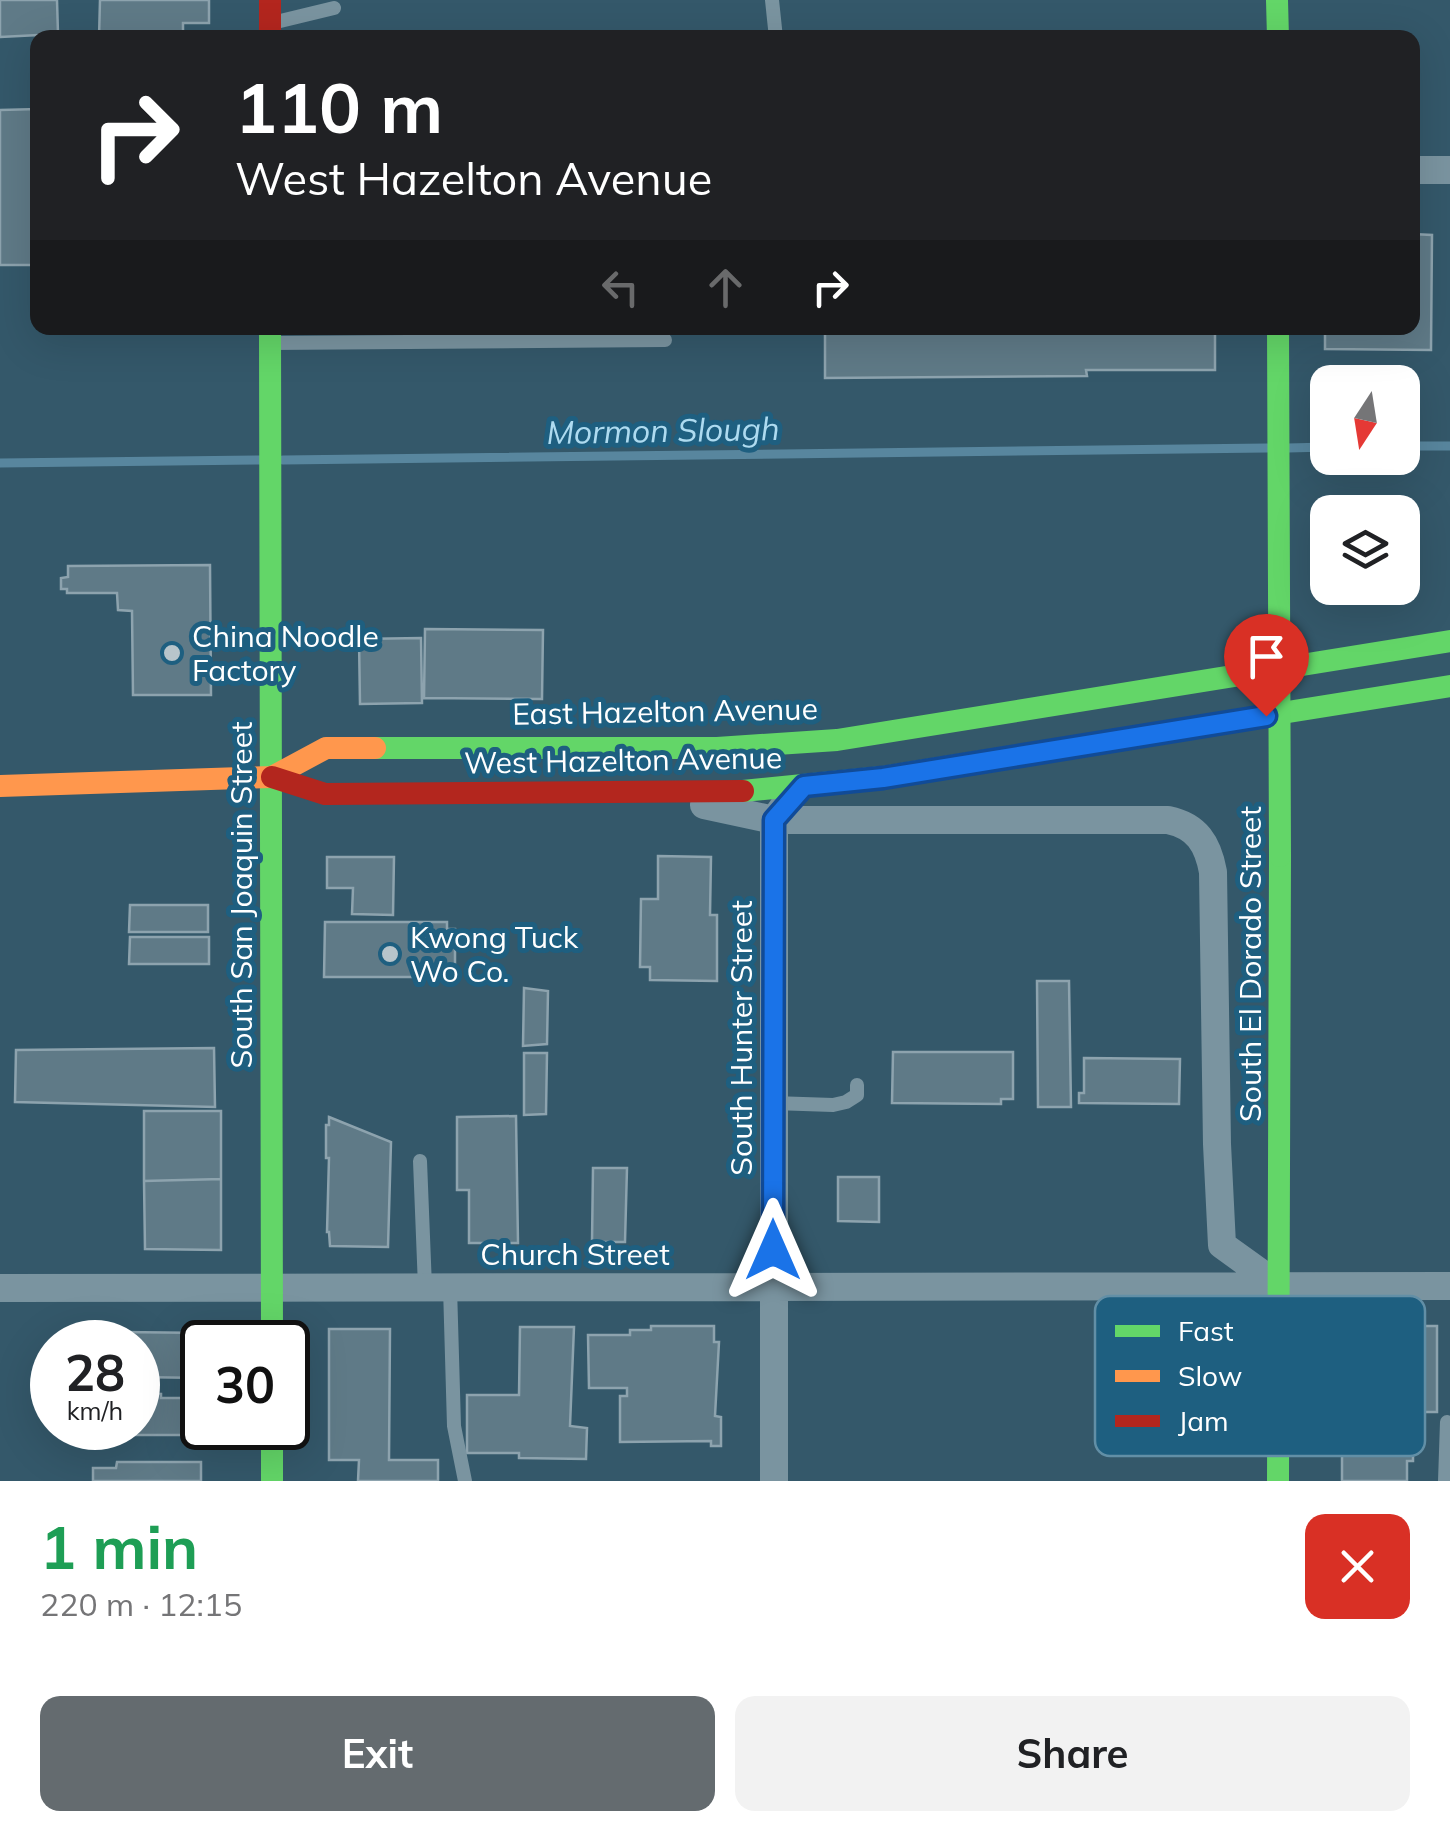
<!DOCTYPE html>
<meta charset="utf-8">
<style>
:root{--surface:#fff;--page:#f2f2f2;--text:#202124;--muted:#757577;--accent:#646b6f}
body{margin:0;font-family:Mulish,sans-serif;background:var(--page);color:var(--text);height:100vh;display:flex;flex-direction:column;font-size:38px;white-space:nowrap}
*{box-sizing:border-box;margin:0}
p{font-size:32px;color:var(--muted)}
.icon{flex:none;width:55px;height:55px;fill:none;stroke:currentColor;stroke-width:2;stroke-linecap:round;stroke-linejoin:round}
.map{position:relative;height:1481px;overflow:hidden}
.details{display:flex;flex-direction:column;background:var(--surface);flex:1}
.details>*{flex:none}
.top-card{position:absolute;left:30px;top:30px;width:1390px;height:305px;border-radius:20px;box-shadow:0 10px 40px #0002;background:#202124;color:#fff;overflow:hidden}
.needle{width:65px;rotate:192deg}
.buttons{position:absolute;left:1310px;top:365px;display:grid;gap:20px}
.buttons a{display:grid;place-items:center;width:110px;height:110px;border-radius:20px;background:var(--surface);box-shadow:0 10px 40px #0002;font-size:50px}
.speed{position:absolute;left:30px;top:1320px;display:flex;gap:20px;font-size:50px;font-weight:700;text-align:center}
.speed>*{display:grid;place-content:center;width:130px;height:130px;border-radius:50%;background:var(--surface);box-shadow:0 10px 40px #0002;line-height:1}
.speed small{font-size:25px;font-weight:400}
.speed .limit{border:5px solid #111;border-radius:15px;background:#fff;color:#111}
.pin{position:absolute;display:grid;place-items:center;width:85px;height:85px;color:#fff;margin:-102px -42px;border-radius:50% 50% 50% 0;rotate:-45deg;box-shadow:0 0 10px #0007}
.pin .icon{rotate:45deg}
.me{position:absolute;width:110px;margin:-55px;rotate:0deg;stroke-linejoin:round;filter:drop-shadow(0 0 8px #0008)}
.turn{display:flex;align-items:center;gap:35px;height:210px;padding:0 40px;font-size:45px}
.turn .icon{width:130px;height:130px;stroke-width:2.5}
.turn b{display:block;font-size:70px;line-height:85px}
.lanes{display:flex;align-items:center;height:95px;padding:0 40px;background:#0003;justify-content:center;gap:50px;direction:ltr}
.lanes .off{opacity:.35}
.round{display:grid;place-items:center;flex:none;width:105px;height:105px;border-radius:20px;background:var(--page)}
.overview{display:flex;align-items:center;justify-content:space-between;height:170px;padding:0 40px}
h1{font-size:60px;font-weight:700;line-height:75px;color:#1e9e55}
.primary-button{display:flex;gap:20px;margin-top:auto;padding:20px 40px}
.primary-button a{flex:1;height:115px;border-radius:20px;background:var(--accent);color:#fff;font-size:40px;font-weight:700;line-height:115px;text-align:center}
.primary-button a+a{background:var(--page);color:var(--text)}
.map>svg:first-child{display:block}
</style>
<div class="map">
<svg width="1450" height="1481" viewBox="0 0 1450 1481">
<rect width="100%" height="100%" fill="#34586a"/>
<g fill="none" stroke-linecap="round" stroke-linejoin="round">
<path stroke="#58869e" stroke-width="9" d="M1402,446H1450
M1288,448L1328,447
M283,460L1267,448
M0,463L262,460"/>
</g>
<path fill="#5f7a87" stroke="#8da3ae" stroke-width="2.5" d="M0,0H57L58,34L0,37Z
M100,0H209V23H183V38H99Z
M38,109V265H0V110Z
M1412,234L1432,235L1431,350L1325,349V328H1412Z
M825,328H1215V370H1086L1087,376L825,378Z
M210,565L211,695H133L132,611L118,610L117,593H67V589H61V578L68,577V566Z
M425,629L543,630L542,699L424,698Z
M421,638L422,703L360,704L359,639Z
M658,856L711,857L710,915H717V981L650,980V967H640L641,899H658Z
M327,857H394L393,915L352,914L353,888H327Z
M130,905H208V932H129Z
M325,922H447V929H455V977H324Z
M130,937H209V964H129Z
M1037,981H1069L1071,1107H1038Z
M524,988L548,991L547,1044L523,1046Z
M214,1048L215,1107L15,1102L16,1050Z
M893,1052H1013V1099H1001V1104L892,1103Z
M524,1053H547L546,1114L524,1115Z
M1084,1058L1180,1059L1179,1104L1079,1103V1093H1084Z
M144,1111H221V1179L144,1181Z
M516,1116L518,1243H469V1190H457V1117Z
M329,1117L391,1142L388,1247L330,1246L329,1232H327L329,1158H326V1125H329Z
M593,1168H627L625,1242H592Z
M838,1177H879V1222L838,1221Z
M221,1179V1250L145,1249L144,1181Z
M651,1326H714V1342H719L715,1416L721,1417V1446H711V1441L620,1442V1396H627V1388H589L588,1335H630V1330H651Z
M1362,1326H1437V1412H1413V1461H1407V1481H1342V1442H1347V1400H1357V1366H1362Z
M520,1327H574L570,1426L587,1428L586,1459L519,1458V1453H467V1395H519Z
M329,1329H390L389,1460H438V1481H358L359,1460H329Z
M121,1332L207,1333V1342H202V1378L138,1377V1342H121Z
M138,1393L161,1394V1398H187L188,1435H125V1428H138Z
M117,1462H201V1481H93V1468H116Z"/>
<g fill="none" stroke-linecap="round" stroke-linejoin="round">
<path stroke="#7a94a0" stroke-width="14" d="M772,0L776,38
M272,23L334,8
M271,343L665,340
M773,1103L833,1105L846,1102L857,1095V1085
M420,1161L425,1287
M450,1287L454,1426L465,1481
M1445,1481L1447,1422"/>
<path stroke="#7a94a0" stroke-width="28" d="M1412,170H1450
M704,805L774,820H1168C1197,826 1208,844 1213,872L1217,1144L1222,1245L1279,1286
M0,1288L1450,1286
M774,1481V820L784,806"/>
<path stroke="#63d668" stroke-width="22" d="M1277,0L1278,38
M270,328L272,1342
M375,748H717L837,740L1450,641
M743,791L883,777L1450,686
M272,1428V1481
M1278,1481L1280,856"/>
<path stroke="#ff974d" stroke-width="22" d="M0,786L272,777L326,748H375"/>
<path stroke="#b3261e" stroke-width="22" d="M270,0V38
M272,777L325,794L743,791"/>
<path stroke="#63d668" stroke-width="22" d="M1278,328L1280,856"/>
</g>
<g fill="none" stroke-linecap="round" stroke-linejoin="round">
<defs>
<path id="route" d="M773,1250L774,820L804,786L883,778L1266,716"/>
</defs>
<use href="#route" stroke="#114b97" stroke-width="25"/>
<use href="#route" stroke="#1a73e8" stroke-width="18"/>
</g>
<g fill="#b8c5cb" stroke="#1e5f80" stroke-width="4">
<circle cx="172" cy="653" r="10"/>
<circle cx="390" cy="954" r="10"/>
</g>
<g text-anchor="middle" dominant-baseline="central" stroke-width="10" stroke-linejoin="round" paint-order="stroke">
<g font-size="30" fill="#fff" stroke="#1e5f80" text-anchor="start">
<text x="192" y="636">China Noodle<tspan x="192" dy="34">Factory</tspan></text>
<text x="410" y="937">Kwong Tuck<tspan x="410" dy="34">Wo Co.</tspan></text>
</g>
<g font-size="30" fill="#fff" stroke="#1e5f80">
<text transform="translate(665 711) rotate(-1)">East Hazelton Avenue</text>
<text transform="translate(623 760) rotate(-1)">West Hazelton Avenue</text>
<text transform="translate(241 895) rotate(-90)">South San Joaquin Street</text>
<text transform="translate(1250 964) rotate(-90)">South El Dorado Street</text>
<text transform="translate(741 1038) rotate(-90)">South Hunter Street</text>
<text x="575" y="1254">Church Street</text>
</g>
<g font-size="32" font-style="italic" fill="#aedbf0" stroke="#1e5f80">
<text transform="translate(663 430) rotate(-1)">Mormon Slough</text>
</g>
</g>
<rect x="1095" y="1296" width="330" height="160" rx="15" fill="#1e5f80" stroke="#628fa6" stroke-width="2.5"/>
<rect x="1115" y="1325" width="45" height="12" fill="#63d668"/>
<rect x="1115" y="1370" width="45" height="12" fill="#ff974d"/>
<rect x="1115" y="1415" width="45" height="12" fill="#b3261e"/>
<g font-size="28" fill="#fff">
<text x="1178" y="1341">Fast</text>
<text x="1178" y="1386">Slow</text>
<text x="1178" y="1431">Jam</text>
</g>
</svg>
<div class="buttons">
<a><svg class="needle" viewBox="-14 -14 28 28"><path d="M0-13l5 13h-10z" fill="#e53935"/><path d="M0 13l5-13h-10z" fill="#757577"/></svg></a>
<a><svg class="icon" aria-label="layers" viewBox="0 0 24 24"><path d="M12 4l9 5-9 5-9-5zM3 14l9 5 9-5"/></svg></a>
</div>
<div class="speed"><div>28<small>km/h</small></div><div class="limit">30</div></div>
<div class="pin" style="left:1266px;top:716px;background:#d93025"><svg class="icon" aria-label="arrive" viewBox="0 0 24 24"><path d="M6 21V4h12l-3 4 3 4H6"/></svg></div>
<svg class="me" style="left:773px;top:1250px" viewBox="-20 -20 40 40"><path d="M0-17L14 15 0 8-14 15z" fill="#1a73e8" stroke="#fff" stroke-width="4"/></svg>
<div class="top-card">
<div class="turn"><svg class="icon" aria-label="right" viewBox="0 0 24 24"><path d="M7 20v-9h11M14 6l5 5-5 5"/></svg><div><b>110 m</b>West Hazelton Avenue</div></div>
<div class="lanes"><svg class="icon off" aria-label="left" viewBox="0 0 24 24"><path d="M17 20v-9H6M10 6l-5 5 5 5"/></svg><svg class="icon off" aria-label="ahead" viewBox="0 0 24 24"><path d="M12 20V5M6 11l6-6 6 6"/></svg><svg class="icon" aria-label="right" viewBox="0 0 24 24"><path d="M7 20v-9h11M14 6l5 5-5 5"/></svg></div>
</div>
</div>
<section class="details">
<div class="overview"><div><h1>1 min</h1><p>220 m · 12:15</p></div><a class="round" style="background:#d93025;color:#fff"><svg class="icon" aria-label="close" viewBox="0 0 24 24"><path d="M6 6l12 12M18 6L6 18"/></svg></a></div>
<div class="primary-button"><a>Exit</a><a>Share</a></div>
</section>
